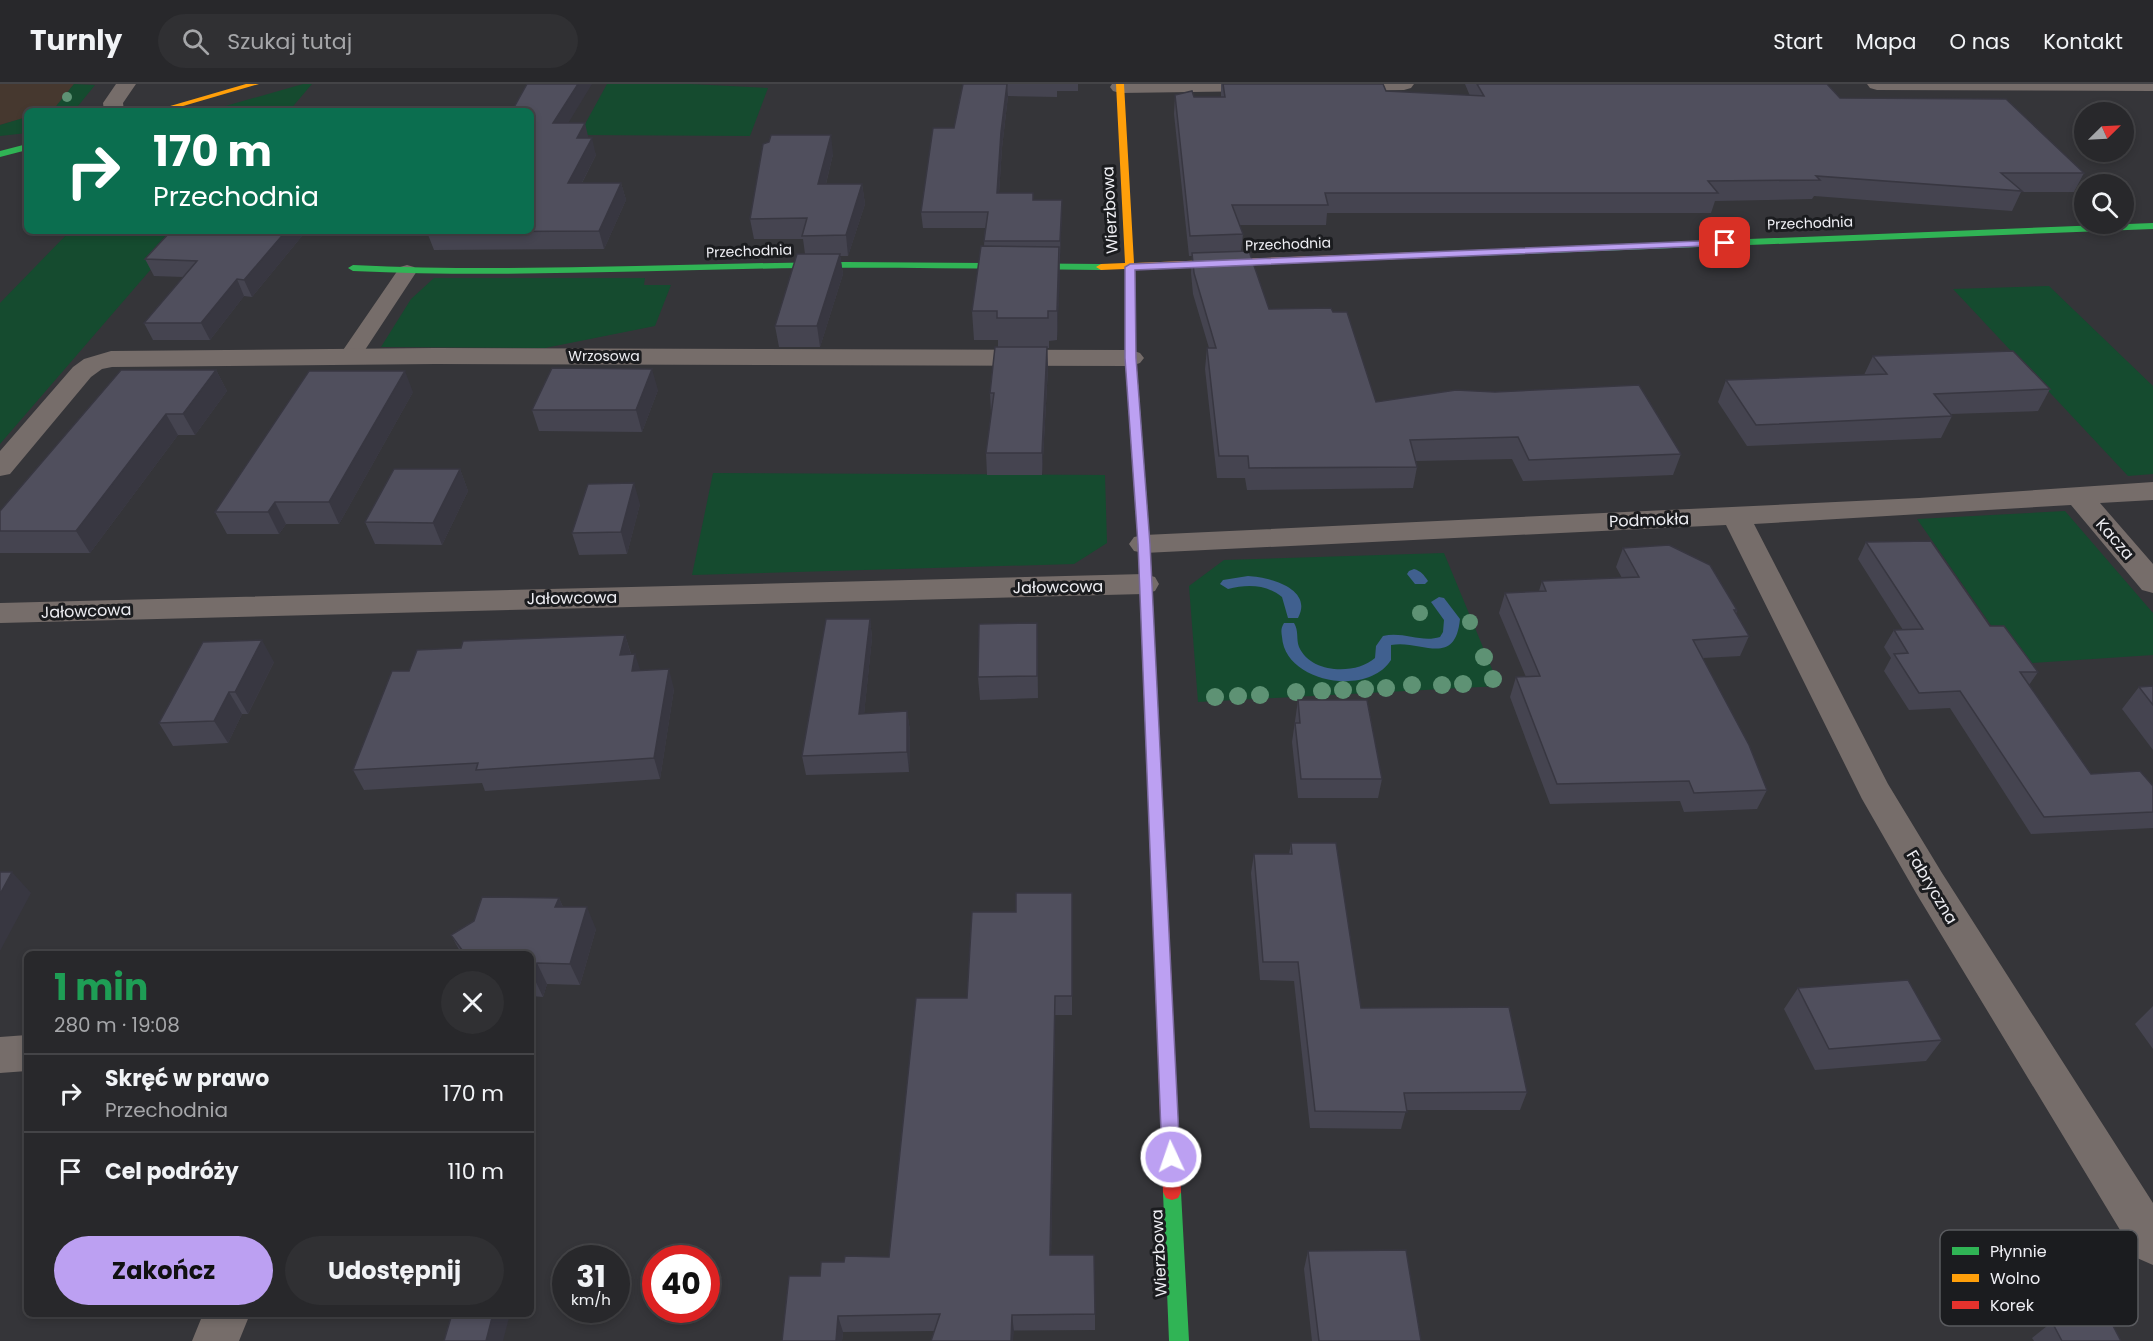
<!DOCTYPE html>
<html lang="pl">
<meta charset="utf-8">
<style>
:root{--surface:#28282b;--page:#303033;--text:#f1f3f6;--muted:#a5a6a9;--line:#444447;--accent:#bca0f2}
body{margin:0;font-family:Poppins,sans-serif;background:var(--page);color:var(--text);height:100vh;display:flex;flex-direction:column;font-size:22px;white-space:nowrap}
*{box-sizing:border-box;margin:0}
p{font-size:20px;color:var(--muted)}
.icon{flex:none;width:33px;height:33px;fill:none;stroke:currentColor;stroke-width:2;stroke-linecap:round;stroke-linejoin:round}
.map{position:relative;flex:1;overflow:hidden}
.details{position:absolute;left:24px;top:867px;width:510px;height:366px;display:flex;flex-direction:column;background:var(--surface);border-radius:9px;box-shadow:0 3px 9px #0003,0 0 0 2px var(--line)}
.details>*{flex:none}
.top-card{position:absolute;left:24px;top:24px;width:510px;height:126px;border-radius:9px;box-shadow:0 3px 9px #0003,0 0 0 2px var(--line);background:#0b6e4f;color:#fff;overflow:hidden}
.needle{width:39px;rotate:66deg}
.buttons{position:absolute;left:2074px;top:18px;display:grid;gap:12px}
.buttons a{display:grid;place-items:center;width:60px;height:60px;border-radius:50%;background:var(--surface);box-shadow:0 3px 9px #0003,0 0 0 2px var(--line);font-size:30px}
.speed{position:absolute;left:552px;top:1161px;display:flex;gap:12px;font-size:30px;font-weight:700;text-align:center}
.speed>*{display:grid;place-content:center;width:78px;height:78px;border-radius:50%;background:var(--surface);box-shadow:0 3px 9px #0003,0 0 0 2px var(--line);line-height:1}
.speed small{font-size:15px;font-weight:400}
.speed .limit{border:9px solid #d22;background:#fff;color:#111}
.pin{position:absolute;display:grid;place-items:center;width:51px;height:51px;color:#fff;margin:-26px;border-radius:12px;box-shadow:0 3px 9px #0006}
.me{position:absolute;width:66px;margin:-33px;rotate:357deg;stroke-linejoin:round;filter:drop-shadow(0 0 4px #0008)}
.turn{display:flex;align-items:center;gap:21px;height:126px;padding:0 30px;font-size:27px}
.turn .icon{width:78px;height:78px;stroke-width:2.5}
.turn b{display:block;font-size:42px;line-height:51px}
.round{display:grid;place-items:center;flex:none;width:63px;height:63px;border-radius:32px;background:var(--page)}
.summary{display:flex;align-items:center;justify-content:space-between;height:102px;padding:0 30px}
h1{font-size:36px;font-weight:700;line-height:45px;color:#1e9e55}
.action{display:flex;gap:12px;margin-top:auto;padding:12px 30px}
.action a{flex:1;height:69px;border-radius:36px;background:var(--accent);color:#111;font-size:24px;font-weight:700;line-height:69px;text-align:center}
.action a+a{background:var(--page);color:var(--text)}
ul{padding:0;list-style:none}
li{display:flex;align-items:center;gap:18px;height:78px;padding:0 30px;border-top:2px solid var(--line)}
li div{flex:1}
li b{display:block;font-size:22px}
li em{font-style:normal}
header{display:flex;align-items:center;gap:36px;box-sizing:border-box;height:84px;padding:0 30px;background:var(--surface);border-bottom:2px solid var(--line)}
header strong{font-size:28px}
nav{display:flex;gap:33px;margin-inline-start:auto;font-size:21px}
.search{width:420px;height:54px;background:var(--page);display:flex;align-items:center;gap:15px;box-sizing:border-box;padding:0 21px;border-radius:33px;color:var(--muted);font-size:22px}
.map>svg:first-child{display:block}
</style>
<header>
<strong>Turnly</strong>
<div class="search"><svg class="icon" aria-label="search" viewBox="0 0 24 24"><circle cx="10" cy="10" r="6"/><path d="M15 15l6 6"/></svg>Szukaj tutaj</div>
<nav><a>Start</a><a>Mapa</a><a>O nas</a><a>Kontakt</a></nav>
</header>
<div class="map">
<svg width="2153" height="1257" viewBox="0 0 2153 1257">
<rect width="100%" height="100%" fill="#353539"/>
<path fill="#46382f" d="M0,0H74L53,26L27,27V33L0,41Z"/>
<path fill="#154b2f" d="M74,0L95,1L74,27H49L53,26Z
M303,0H312L289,27H208Z
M607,0H690L768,4L750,52L579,51Z
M27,33V49L0,52V41Z
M70,147H184L0,360V219Z
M434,194H645L644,201H671L655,242L545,264L381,263L411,215Z
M2049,202L2153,302V390L2128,392L1953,205Z
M713,389L1105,391L1107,459L1074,480L692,491Z
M2065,427L2153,529V571L2018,580L1917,435Z
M1444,469L1499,602L1198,618L1189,502L1224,476Z"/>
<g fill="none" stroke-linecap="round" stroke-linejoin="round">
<path fill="#40608f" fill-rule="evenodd" d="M1414,485C1421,487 1424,491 1428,497L1425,500H1415L1407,490L1409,487Z
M1248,492C1268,493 1314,504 1298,534H1288L1282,513C1266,500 1247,500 1228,505L1220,500L1223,496Z
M1439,513L1444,514L1460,535C1455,585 1421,555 1391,561V576C1368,613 1285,599 1282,553C1281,547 1281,544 1284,539H1294C1299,547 1296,555 1299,563C1311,590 1356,591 1375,574L1376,562L1383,552C1403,547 1421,559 1440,553L1443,548L1444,536L1431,518Z"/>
<path fill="#766d6a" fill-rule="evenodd" d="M407,181L414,183L417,187L361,272L358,277L350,279L342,277L339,272L400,183Z"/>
<path fill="#766d6a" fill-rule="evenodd" d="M116,0H136L123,19L124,27H104L103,19Z
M1112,0H1273L1274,1L1271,5L1264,7L1120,9L1113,7L1110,3Z
M1331,0H1414L1411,4L1404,6L1340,7L1333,5Z
M1867,0H2153V7L1877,6L1870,4Z
M435,264L1131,266L1140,269L1144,274L1140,279L1131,282L435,280L112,283L102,285L91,293L10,390L0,392V367L73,283L84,275L111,267Z
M2153,398V416L2100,419L2153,480V509L2142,506L2071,421L1754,440L1888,700L1942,789L2153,1119V1181L2137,1174L1916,809L1862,715L1726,441L1144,469L1134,467L1129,460L1134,453L1144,451L1919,414Z
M1144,490L1155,493L1159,500L1155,507L1144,510L0,539V519Z
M27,951V987L0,989V953Z
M203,1230H250L239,1257H192Z"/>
<path fill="#30b455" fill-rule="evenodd" d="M27,60V66L0,73V67Z
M2153,139V145L1424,174L1419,171L1424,168Z
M846,178L1101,180L1106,183L1101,186C1001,185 901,183 802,184C652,186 503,194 353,187L348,184L353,181C517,189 681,179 846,178Z
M1135,321L1140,324L1150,460L1169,842L1166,846L1161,848L1156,846L1153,842L1138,460L1130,324Z
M1172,1100L1178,1102L1181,1108L1189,1257H1169L1163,1108L1166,1102Z"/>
<path fill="#ff9f0a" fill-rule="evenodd" d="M246,0H259L166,27H153Z
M1116,0H1124L1134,179L1424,168L1429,171L1424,174L1135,185L1136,274L1140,324L1139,326H1131L1126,274L1125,185L1101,186L1096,183L1101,180L1125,179Z"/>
<path fill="#e5322d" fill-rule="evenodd" d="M1161,836L1166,838L1169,842L1181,1108L1178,1114L1172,1116L1166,1114L1163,1108L1153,842L1156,838Z"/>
</g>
<g fill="#5e9274">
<circle cx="67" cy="13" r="5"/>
<circle cx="1420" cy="529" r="8"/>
<circle cx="1470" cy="538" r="8"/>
<circle cx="1484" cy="573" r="9"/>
<circle cx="1493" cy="595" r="9"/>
<circle cx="1463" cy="600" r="9"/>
<circle cx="1412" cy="601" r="9"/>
<circle cx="1442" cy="601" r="9"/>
<circle cx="1386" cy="604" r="9"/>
<circle cx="1365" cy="605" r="9"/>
<circle cx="1343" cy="606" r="9"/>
<circle cx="1322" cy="607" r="9"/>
<circle cx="1296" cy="608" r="9"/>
<circle cx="1260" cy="611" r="9"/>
<circle cx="1238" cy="612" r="9"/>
<circle cx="1215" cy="613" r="9"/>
</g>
<path fill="#454450" d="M963,0H1078V7H1057V13L1008,12L1002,64L999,109L1033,116H1062L1057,256L1049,257V264H1047L1048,284L1042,391H987L986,369L991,330L990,309L998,263V256H974L972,227L984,162L985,144H923L921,128L954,44Z
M1221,0H1383L1386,7L1470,12L1465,0H1827L1840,14L2084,89L2074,108H2021L2012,127L1814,112L1812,115L1715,117L1711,129H1327L1326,141H1239L1243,150L1241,167L1269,225L1376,318L1681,370L1673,391L1523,397L1512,375L1416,377L1417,383L1413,404L1247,406L1245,394H1217L1205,285L1207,264H1209L1193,210L1191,189L1192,172H1189L1174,30L1175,11L1194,13H1221Z
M568,39L588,54L596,71L582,99H621L626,116L604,165L434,166L427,148Z
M833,70L826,100H862L865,120L848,172H840L843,190L820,263H779L775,242L805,170L803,155H754L750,135Z
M171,147H306L252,213L244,212L210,256H153L144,239L183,193L154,192L145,175Z
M1873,272L2050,305L2038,327L1951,330L1952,332L1941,354L1747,362L1718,318L1726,296L1864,291Z
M216,286L227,307L195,351H178L90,469H0V427Z
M658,306L642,348L539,347L532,326Z
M413,308L339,440H286L279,450H227L215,428Z
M460,385L468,407L442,461L375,460L365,438Z
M640,420L627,470L579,471L572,449Z
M1866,458L1990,542L2038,588L2029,601L2091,690L2153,702V744L2031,750L1950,624L1909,626L1884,587L1891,574L1884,563L1894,546H1903L1858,475Z
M1623,464L1737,526L1736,530L1749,552L1740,572L1703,574L1767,706L1757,725L1684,728L1680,717L1550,720L1510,613L1516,593H1526L1499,529L1505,509L1539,507L1542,497L1622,494L1616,483Z
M870,535L872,554L864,630L907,627L910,647L909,688L806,691L802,672Z
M1037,539L1038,614L980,616L978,593Z
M625,551L631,570L640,587L674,605L660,695L485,707L482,699L364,706L353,686L409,587L461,564Z
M274,578L248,630H242L228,659L173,662L159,639Z
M2153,602V666L2122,625L2139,603Z
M1298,616L1382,695L1378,714H1298L1292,658Z
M1291,759L1361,924L1527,1008L1520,1026H1406L1401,1045L1310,1044L1294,897L1260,896L1251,789L1254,770H1289Z
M1072,809V931H1055L1051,1171L1095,1230V1246L934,1247L843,1248L842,1257H782L820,1192L844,1178L889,1173L967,914L1016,828Z
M559,814L563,823L596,845L580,901L547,900L543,913L531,912V870L461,869L451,851Z
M1798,904L1942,956L1926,977L1815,986L1784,925Z
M2153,922V965L2135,940Z
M1308,1167L1421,1257H1312L1304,1185Z
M2052,1238L2121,1257H2034L2032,1254Z"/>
<path fill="#383741" d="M578,0H592L558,56L553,39Z
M1007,0L1008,12L1002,64L998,125L997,109L1001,48Z
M585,39L589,56L577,54Z
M831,51L833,70L821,120L818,100Z
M592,54L596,71L573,116L568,99Z
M621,99L626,116L604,165L599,147Z
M862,100L865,120L848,172L846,151Z
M1062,116V132L1060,173V157Z
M286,147H306L252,213L244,196Z
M1059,163L1060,192L1057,256V227Z
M840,170L843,190L820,263L817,242Z
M237,195L244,212L210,256L201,239Z
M1047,263L1048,284L1042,391V369Z
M652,285L658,306L642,348L636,326Z
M216,286L227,307L195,351L183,330Z
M405,287L413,308L339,440L329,418Z
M166,330L178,351L90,469L76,447Z
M460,385L468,407L442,461L433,439Z
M634,399L640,420L627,470L621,448Z
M275,418L286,440L279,450L268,428Z
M870,535L872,554L862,650L859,630Z
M625,551L631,571H620Z
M262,556L274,578L248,630L235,608Z
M635,570L642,591L632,587Z
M669,585L674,605L660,695L654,674Z
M229,608L242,630L228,659L214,637Z
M907,627L910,647L909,688L907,668Z
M12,788L31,809L0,867V810Z
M559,814L568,835L555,823Z
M587,823L596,845L580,901L570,880Z
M537,879L547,900L543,913L533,892Z
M1055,912V931L1051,1188L1050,1171Z
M493,1230H510L503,1257H486Z
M1012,1231L1014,1247L1013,1257H1011Z
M838,1232L843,1248L842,1257H836Z"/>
<path fill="#504f5d" stroke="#383741" stroke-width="1.5" d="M527,0H578L553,39H585L577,54H592L568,99H621L599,147L427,148L428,147H531V27H512Z
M963,0H1007L1001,48L997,109H1033V116H1062L1060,157H984L988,128H921L933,44H954Z
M1223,0H1383L1386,7L1484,12L1477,0H1827L1840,14L2006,15L2084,89H2001L2022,107L1816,92L1820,96L1708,97L1718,109H1325L1328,121H1232L1243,150L1190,152L1175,11L1192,7L1194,13H1225Z
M771,51H831L818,100H862L846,151L802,152L807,134L750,135L763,60L769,58Z
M171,147H286L244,196L237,195L201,239H144L197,177L145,175Z
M981,162L1059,163L1057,227H1048V234H997V227H972Z
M1249,167L1269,225L1331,224L1333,228H1347L1376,318L1456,306L1495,308L1639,301L1681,370L1529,376L1518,353L1410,356L1417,383L1249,384L1248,372H1219L1207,264H1216L1194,189L1192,169Z
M797,170H840L817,242H775Z
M995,263H1047L1042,369H986L994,309H990Z
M2013,267L2050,305L1934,310L1952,332L1756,341L1726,296L1887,290L1873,272Z
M552,284L652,285L636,326H532Z
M121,286H216L183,330H166L76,447H0V427Z
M309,287H405L329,418H275L268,428H215Z
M394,385H460L433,439L365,438Z
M634,399L621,448L572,449L588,400Z
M1931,457L1990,542H2004L2038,588H2020L2091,690L2140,687L2153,702V728L2044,733L1960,607L1919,609L1894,570L1908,569L1894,546L1923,545L1866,458Z
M1669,461L1710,481L1737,526H1734L1749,552L1693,556L1749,661L1767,706L1694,709L1689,697L1557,700L1516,593L1540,592L1505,509L1546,507L1542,497L1639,493L1623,464Z
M826,535H870L859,630L907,627V668L802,672Z
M1037,539V592L978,593L979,540Z
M625,551L620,571L635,570L632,587L669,585L654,674L476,686L478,679L353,686L392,587H409L417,566L461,564L463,557Z
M262,556L235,608H229L214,637L159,639L203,558Z
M2153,602V621L2139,603Z
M1298,616H1367L1382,695H1301L1295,639H1300Z
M1291,759H1336L1361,924L1509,923L1527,1008L1404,1009L1407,1028L1315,1027L1298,878H1263L1254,770H1292Z
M0,788H12L0,810Z
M1016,809H1072V912H1055L1050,1171H1094L1095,1230L1012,1231L1011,1257H931L940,1230L838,1232L836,1257H782L789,1192H820L821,1178H844L845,1172L889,1173L916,914H967L972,828H1016Z
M482,813L559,814L555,823H587L570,880L537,879L533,892H531V870H461L462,866L451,851L474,837Z
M1908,896L1942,956L1829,965L1798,904Z
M1406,1166L1421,1257H1319L1308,1167Z
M452,1230H493L486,1257H444Z
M2110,1236L2121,1257H2062L2052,1238Z"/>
<path fill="#bca0f2" stroke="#7a689d" stroke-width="1.5" d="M1725,156L1729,159L1728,161L1135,186L1136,274L1150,460L1180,1073L1177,1078L1171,1081L1164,1078L1162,1073L1138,460L1125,274V183L1130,180Z"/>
<g text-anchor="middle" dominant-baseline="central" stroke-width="6" stroke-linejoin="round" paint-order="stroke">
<g font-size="14" fill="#eeeef3" stroke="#1b1c1f">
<text transform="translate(1810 139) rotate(-2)">Przechodnia</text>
<text transform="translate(1288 160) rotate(-2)">Przechodnia</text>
<text transform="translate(749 167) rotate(-2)">Przechodnia</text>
<text x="604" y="272">Wrzosowa</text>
</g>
<g font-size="16" fill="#eeeef3" stroke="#1b1c1f">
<text transform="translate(1110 126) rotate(-93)">Wierzbowa</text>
<text transform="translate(1649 436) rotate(-2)">Podmokła</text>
<text transform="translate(2115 455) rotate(49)">Kacza</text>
<text transform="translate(1058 503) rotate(-1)">Jałowcowa</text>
<text transform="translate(572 514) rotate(-1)">Jałowcowa</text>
<text transform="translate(86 527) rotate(-2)">Jałowcowa</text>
<text transform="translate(1932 803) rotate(59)">Fabryczna</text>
<text transform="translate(1159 1169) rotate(-93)">Wierzbowa</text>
</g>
</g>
<rect x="1940" y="1146" width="198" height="96" rx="9" fill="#1b1c1f" stroke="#5a5b5f" stroke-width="1.5"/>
<rect x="1952" y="1163" width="27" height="8" fill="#30b455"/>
<rect x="1952" y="1190" width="27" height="8" fill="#ff9f0a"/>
<rect x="1952" y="1217" width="27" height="8" fill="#e5322d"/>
<g font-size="16" fill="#eeeef3">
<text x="1990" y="1173">Płynnie</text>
<text x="1990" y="1200">Wolno</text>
<text x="1990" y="1227">Korek</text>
</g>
</svg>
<div class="buttons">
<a><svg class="needle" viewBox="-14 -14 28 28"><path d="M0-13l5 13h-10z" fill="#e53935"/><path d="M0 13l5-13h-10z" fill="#a5a6a9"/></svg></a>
<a><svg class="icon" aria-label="search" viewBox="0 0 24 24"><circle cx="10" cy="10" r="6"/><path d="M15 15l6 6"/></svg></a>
</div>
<div class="speed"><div>31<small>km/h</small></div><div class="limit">40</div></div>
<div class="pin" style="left:1725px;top:159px;background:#d93025"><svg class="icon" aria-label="arrive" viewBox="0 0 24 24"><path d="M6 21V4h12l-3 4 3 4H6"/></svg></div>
<svg class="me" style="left:1171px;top:1073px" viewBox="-20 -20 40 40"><circle r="17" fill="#bca0f2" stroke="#fff" stroke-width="3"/><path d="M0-11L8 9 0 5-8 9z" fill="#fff"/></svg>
<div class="top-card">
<div class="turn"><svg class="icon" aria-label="right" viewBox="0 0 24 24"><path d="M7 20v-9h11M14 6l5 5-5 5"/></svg><div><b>170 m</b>Przechodnia</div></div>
</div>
<section class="details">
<div class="summary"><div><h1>1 min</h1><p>280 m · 19:08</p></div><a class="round"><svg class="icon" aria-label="close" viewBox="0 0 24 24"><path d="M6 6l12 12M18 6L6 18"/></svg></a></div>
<ul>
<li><svg class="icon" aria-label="right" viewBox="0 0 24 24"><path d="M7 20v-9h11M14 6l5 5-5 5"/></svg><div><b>Skręć w prawo</b><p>Przechodnia</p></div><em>170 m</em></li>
<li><svg class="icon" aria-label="arrive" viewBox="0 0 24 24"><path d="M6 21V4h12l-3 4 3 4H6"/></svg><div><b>Cel podróży</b></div><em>110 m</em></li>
</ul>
<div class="action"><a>Zakończ</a><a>Udostępnij</a></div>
</section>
</div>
